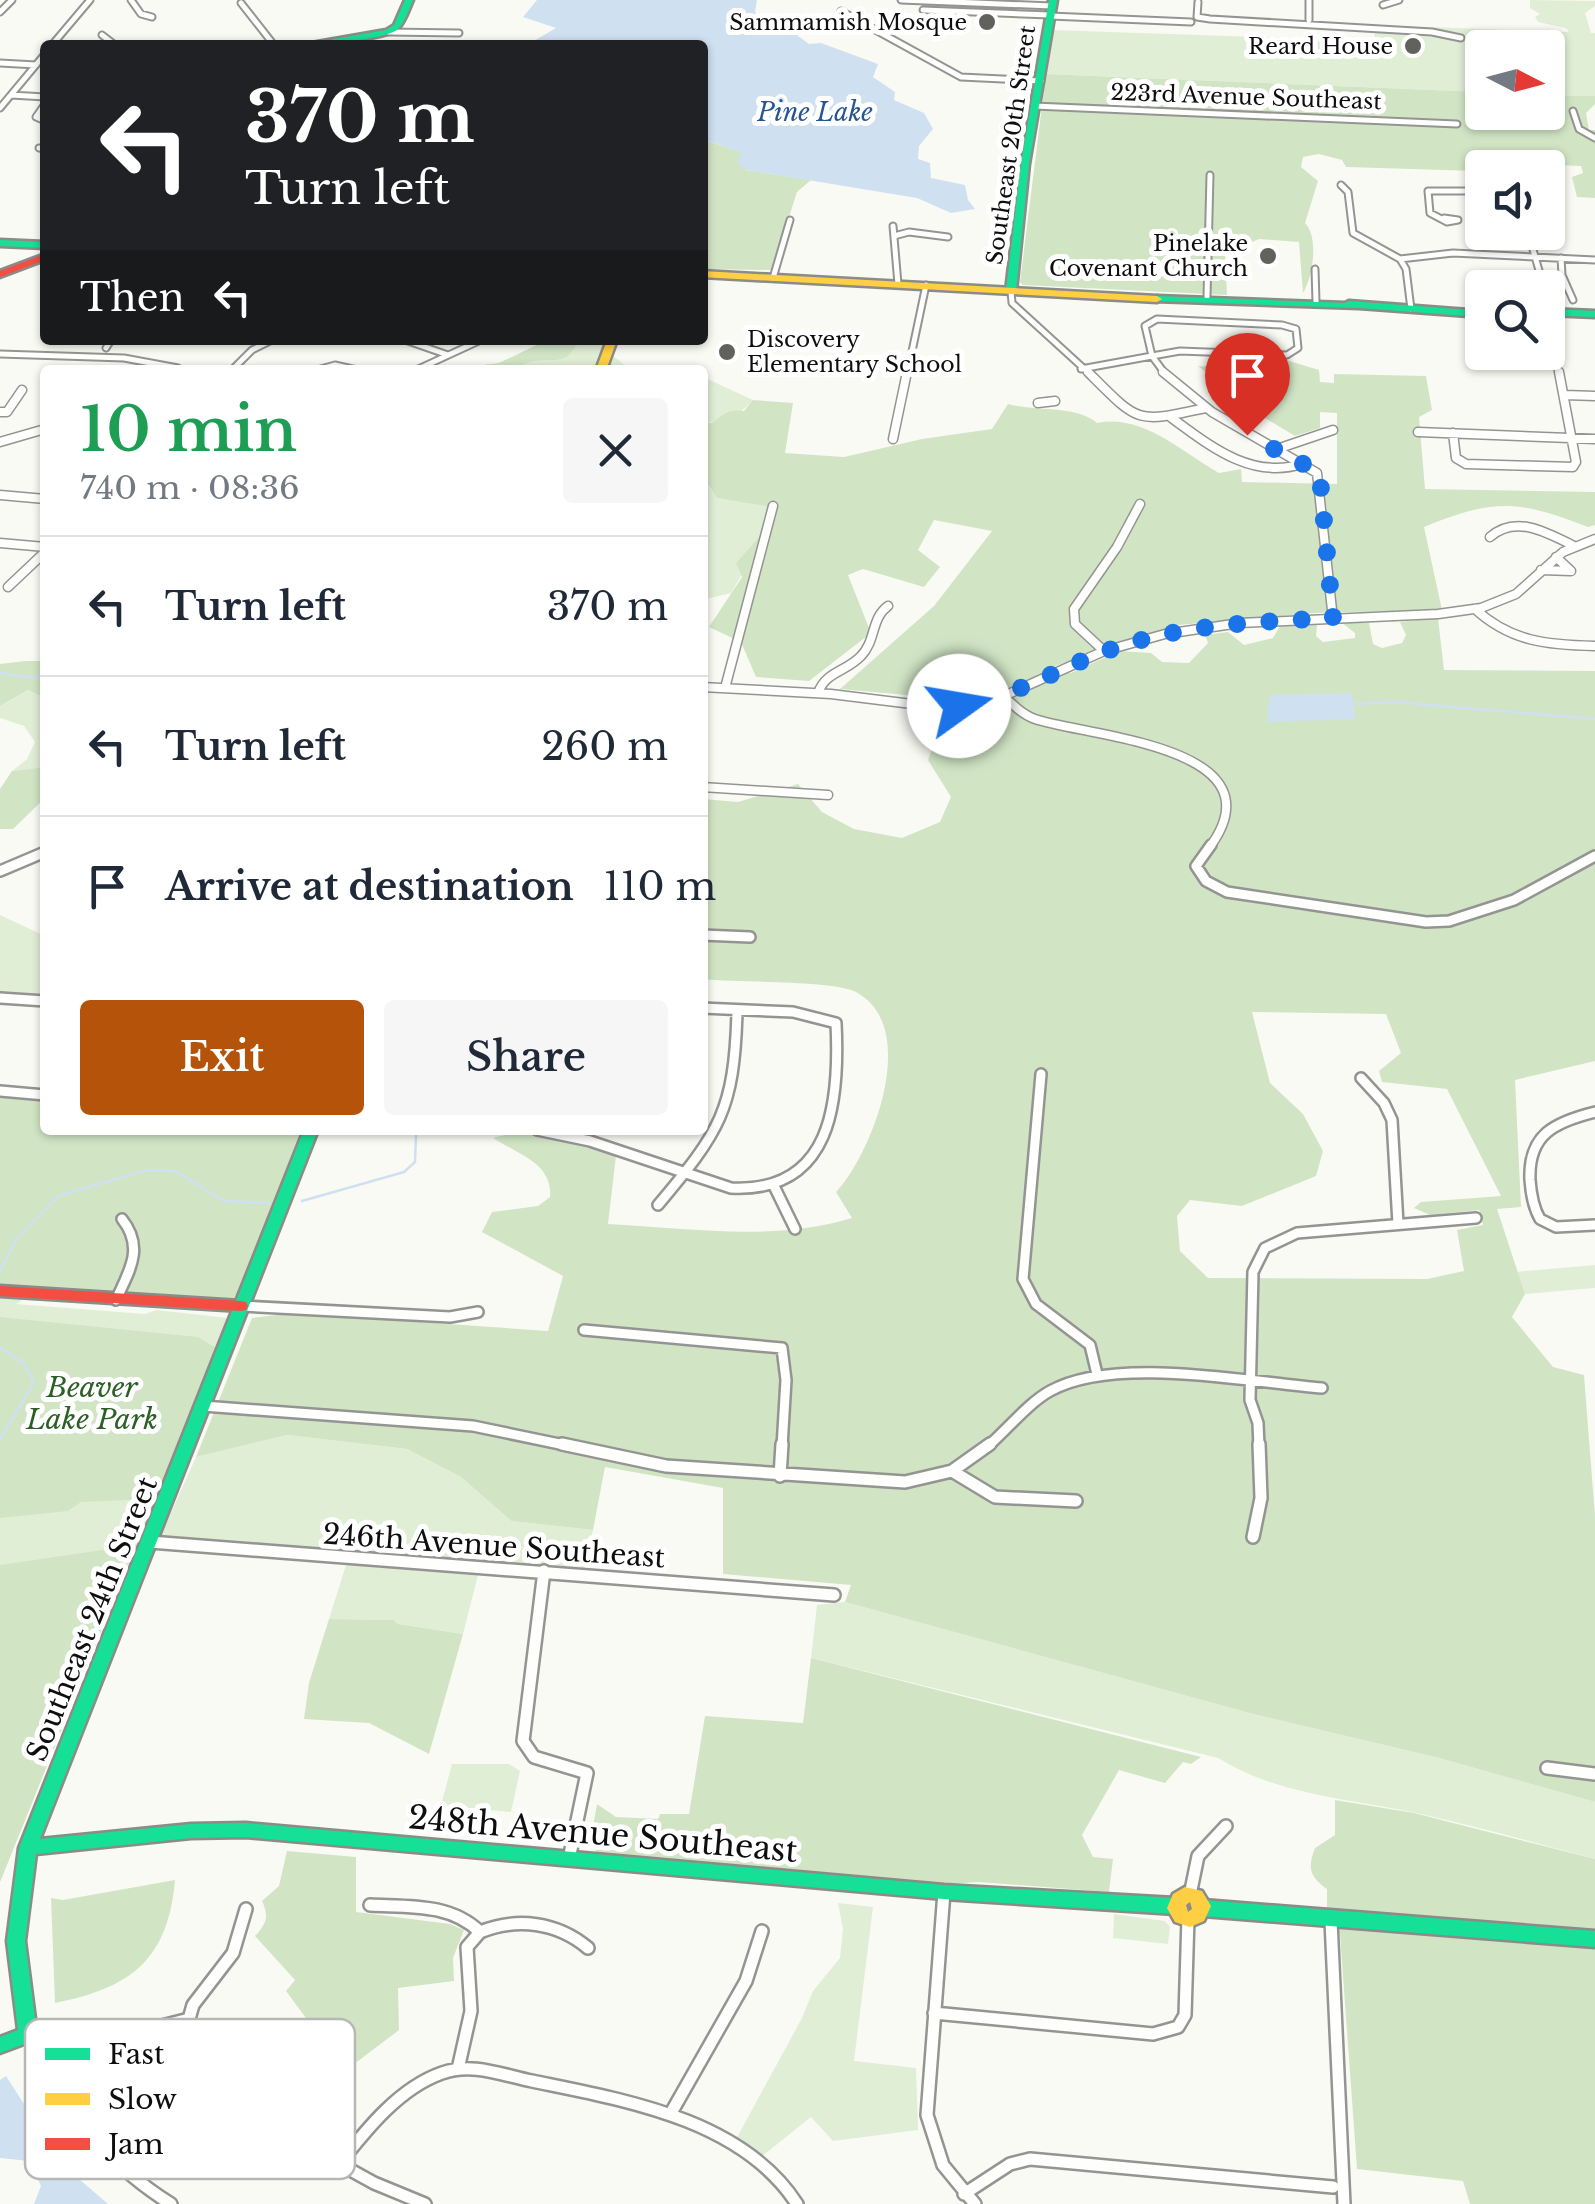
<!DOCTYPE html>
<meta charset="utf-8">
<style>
:root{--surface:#fff;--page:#f6f6f7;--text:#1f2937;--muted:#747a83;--line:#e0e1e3;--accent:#b45309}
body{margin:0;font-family:"Libre Baskerville",serif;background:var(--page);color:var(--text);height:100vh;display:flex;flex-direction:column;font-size:38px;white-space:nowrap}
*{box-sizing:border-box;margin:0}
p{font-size:32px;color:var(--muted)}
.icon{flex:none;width:55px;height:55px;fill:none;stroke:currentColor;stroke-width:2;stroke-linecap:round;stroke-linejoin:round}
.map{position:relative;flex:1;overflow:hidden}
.side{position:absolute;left:40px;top:365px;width:668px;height:770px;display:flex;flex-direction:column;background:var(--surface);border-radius:10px;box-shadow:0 2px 8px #0004}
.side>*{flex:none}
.hud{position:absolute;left:40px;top:40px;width:668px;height:305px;border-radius:10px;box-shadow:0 2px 8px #0004;background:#202124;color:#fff;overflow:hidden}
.needle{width:65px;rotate:96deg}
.fabs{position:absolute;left:1465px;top:30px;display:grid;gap:20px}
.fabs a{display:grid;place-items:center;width:100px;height:100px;border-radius:10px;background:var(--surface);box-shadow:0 2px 8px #0004;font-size:50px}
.pin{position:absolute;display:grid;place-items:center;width:85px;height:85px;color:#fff;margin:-102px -42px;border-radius:50% 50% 50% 0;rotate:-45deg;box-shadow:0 0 10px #0007}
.pin .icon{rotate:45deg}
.me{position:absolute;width:110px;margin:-55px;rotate:77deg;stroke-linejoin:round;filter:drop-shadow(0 0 8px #0008)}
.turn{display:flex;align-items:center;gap:35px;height:210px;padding:0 40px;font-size:45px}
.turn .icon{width:130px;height:130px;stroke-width:2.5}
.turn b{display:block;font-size:70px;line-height:85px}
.then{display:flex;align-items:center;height:95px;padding:0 40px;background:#0003;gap:20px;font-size:38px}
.round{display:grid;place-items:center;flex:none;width:105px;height:105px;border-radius:10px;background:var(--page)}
.summary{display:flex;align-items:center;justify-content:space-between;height:170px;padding:0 40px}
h1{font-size:60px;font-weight:600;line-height:75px;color:#1e9e55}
.primary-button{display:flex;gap:20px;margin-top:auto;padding:20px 40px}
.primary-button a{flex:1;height:115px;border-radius:10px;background:var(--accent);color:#fff;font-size:40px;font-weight:600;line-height:115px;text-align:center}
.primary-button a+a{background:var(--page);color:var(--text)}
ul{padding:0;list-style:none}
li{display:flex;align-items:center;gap:30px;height:140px;padding:0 40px;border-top:2px solid var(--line)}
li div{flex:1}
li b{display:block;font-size:38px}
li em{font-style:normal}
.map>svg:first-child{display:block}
</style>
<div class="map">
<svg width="1595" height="2204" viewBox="0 0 1595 2204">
<rect width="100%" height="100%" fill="#fafaf4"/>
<path fill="#e1eed6" d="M1530,0L1595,1V6L1585,13L1591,33H1595V96L1548,95V48H1482V92L1046,74L1053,30L1375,41L1374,25L1569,32L1566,28L1538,22L1535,17L1540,14L1530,8Z
M581,340H606L604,349L625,365L643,370H507L534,361L557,360Z
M703,377L753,400C743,413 719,424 703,422Z
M702,477L717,498L771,506L770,525L731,593L702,600Z
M28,690L45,698V767L12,771L27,759L35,742L24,726L0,718V706Z
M0,915L45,936V1006L0,1003Z
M1595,1265V1288L1525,1294L1516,1272Z
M0,1297L24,1299L16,1304L145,1314L156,1310L228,1318L0,1882Z
M287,1435L407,1449L461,1477L511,1521L593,1530L584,1570L165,1541L160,1537L196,1457Z
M368,1562L479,1571L463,1634L398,1624L394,1620L329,1619L346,1565Z
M845,1602L1253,1714L1439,1758L1595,1802V1859C1536,1843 1476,1826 1416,1813C1348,1799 1278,1795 1218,1758L811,1658L817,1605Z
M452,1764H509L520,1771L511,1812L441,1805Z
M838,1903L873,1907L854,2061L916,2068L918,2130L833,2141L811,2117L761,2157L735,2141L802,2018L813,1991L840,1958L843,1929Z
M1114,1914L1165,1921L1170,1927L1168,1944L1113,1938Z"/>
<path fill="#d1e5c5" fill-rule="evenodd" d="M1046,74L1482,92V112H1548V95L1595,96V104L1586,113L1589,130H1595V198L1577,197L1572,177L1583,173L1581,166L1503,163L1476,171L1346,167L1342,160L1319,154L1303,157L1301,167L1318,181L1305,223C1319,237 1313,277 1303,293L1299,242L1259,239L1225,254L1227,295L1023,285L1020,282Z
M702,139L742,152L746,170L811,180L797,192L772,270L703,269Z
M549,340H581L567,357L557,360L534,361L507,370H477C487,361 490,366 501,362C517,355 532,346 549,340Z
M1286,360L1319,370L1320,382L1334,383V374L1426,376L1432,410L1419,417L1425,489L1595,492V525L1588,527C1518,500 1495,498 1424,527L1442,610L1315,613L1178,625L1049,668L1071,673L1119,651L1151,653L1162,662L1189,663L1208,643L1205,635L1228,632L1244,645L1273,638L1280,626L1317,625L1316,636L1323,642L1355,638V633L1342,623H1369L1373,644L1382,648L1402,643L1406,635L1400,622L1438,618L1444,670L1595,671V1061L1515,1080L1521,1207L1497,1209L1525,1294L1512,1317L1553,1367L1584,1375L1595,1516V1802L1439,1758L1253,1714L845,1602L851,1585L723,1574V1488L605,1467L593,1530L511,1521L461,1477L407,1449L287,1435L196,1457L252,1318L291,1313L548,1331L563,1276L482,1232L492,1212L538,1206L550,1197C553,1163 517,1154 493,1138C533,1126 577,1143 616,1156L608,1224C689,1228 774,1242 852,1218L836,1192C873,1152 921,1027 856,992C833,980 737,983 703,979V799L738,802L798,784L822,812L854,829L902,838L940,822L951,797L928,760L951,699L840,689L934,606L992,531L934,520L918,550L940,567L924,587L863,569L848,575L871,633L809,681L756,677L741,642L709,627L742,577L736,563L770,525L771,507L717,498L703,477V422L712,423C725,414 727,409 744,411L753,400L793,403L785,453L844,457L922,439L992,429L1008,404C1036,412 1076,405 1097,423C1143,414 1180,451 1219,473L1241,469L1242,482L1337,484V413L1320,412V428L1295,436L1255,412L1198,366L1278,370L1281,361ZM1252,1012L1386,1014L1401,1053L1379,1071L1382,1082L1447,1089L1501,1196L1421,1202L1414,1208L1430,1215L1479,1210L1483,1225L1457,1230L1464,1271L1427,1279L1208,1278L1180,1251L1177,1216L1190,1200L1242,1206L1316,1176L1323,1151L1303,1114L1270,1083Z
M26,661H45V698L28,690L0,706V664Z
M45,767V798L13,829H0V789L12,771Z
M0,1097H45V1130H304L239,1295L234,1300L214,1302L0,1285Z
M0,1317L198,1337L216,1348L159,1490L130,1500L81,1502L68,1511L0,1518Z
M136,1545L0,1882V1565Z
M329,1619L394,1620L398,1624L463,1634L429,1754L369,1723L304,1719L309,1683Z
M811,1658L1201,1757L1191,1764L1183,1762L1165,1783L1119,1770L1082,1835L1093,1857L1113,1859L1109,1892L979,1882L948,1884L596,1853L592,1832L597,1804L616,1817L658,1819L660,1814H689L705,1716L803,1723Z
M1335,1800L1414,1813L1595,1859V2204H1470L1463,2181L1357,2169L1340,1935L1327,1912V1889C1310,1877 1307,1868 1315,1848L1335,1835Z
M287,1851L356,1857V1912L450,1924L464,1930L453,1958L454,1981L398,1988L399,2030L345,2071L286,1991L295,1980L255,1936C267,1923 269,1916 262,1901L279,1886Z
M175,1880C168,1961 130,1988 55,2003L51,1898L63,1900Z"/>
<path fill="#cfe0f0" d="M537,0H757L755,12L765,25L794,33L809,44L821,43L878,64L873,77L895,92L894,100L924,113L933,129L919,146L918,159L930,163L931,178L965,185L968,200L975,209L951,213L917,198L746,170L738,163L741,152L703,139L702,45H527L556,28L523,17Z
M1352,693L1355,719L1267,722L1270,695Z
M6,2076L64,2166L108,2204H34L41,2186L29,2161L0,2158V2080Z"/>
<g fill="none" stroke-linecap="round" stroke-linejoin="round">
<path stroke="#cfe0f0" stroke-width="2.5" d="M0,673L34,678L45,675
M1356,704L1395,702L1595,719
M302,1201L404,1172L415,1162L416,1136
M0,1271L17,1238L58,1196L147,1170L175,1171L224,1201L269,1203
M0,1348L24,1363L34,1383L0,1439"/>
<defs>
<path id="street-far3" d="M131,0L141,14L152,17
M901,0L1052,6
M1309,0V20
M1198,2L1197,17L1210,19L1432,32L1461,38
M241,3L274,45
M1383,5L1399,0
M923,10L1050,15
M841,11L961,77L1041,81
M0,12L12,0
M1050,16L1191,22
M388,32L459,33
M102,35L115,45
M52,45L90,0
M0,63L36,65
M11,95L45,97
M45,104L36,117L45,121
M1034,106L1457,124
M0,108L45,54
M1573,111L1579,129L1595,138
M39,148L45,149
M1341,185L1348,192L1353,233L1400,259
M1444,218L1458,220L1447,222L1430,213L1428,191H1482
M893,226L898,284
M1528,232L1544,288
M894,236L909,232L948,237
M1561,258L1562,275L1573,300
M1400,259L1453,253L1595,260
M1400,259L1406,269L1411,309
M1315,269L1316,302
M773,278L790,220
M1011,291L1012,303L1091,375
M1207,297L1210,175
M1157,319L1282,325L1296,329L1298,348L1287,355L1180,351L1152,356L1145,326Z
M405,340L448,355
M106,348L111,340
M1554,349L1559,375
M0,354L124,358L178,368
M1152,356L1166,375
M1081,369L1152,356
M232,370L252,350L272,340
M317,370L335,365L357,370
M416,370L481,340
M907,375L926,285"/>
<path id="street-far2" d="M1088,372C1140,424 1135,423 1206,408
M1163,372L1212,412L1317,473L1333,619
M1565,395L1595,396
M1038,403L1055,401
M0,412H7L22,390
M1169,416C1209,445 1250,480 1302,464
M1418,432L1595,439
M1453,433L1456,458L1466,464L1573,467L1576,462L1559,372
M893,439L907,372
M0,442L45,429
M1274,450L1333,430
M0,495L45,499
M1490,537C1516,514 1548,533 1574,546
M0,543L45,547
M1541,570L1571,571L1556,557
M8,587L45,552
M1475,609C1511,642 1548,645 1595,646
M1104,651L1075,624L1074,609L1117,547L1140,504
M702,687L831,694L936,707L970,705L1004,696L1104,651L1165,634L1240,623L1438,614L1481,608L1516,594L1563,552L1595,539
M725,688L773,506
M818,693C826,671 846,672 861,656C876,641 871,618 888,606
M1004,696C1013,705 1023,715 1035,719C1088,737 1285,746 1209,848
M702,787L828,795"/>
<path id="street-far1" d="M1211,845L1196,866L1206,881L1227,892L1426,922L1449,921L1514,900L1595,856
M0,871L45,852
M702,935L750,937
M0,998L45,1001
M1041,1074L1023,1279L1036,1304L1090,1345L1097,1374
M1361,1078L1384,1103L1392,1120L1398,1224
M0,1091L45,1095
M1595,1112C1555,1122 1528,1134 1530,1180C1531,1194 1533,1207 1540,1219L1556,1227L1595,1225
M537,1130L590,1141L731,1188C832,1193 840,1102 836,1023L793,1012L702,1008
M774,1186L795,1229
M658,1205C720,1131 734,1111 737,1013
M116,1300C129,1271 145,1248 122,1219
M242,1306L450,1317L478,1312
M584,1330L782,1348L786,1380L782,1447
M203,1406L473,1426L574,1447
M987,1447C1007,1430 1027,1404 1050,1391C1114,1355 1248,1382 1322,1388
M1259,1447L1258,1423L1250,1400L1253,1272L1265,1248L1297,1233L1476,1218"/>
<path id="street" d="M562,1444L666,1466L905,1482L952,1471L990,1444
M952,1471L995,1497L1076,1501
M780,1476L782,1444
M1253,1537L1261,1498L1259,1444
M150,1542L834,1595
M544,1571L523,1741L534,1757L587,1773L569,1859
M1547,1768L1595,1774
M944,1892L927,2115L943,2165L975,2204
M1190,1895L1198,1856L1226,1826
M370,1905C409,1907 450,1903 480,1932C517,1917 557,1922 588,1948
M1331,1921L1344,2204
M934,2013L1153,2034L1178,2027L1185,2015L1188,1918
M189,2019L195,2034L241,2051L284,2120L316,2151L374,2183L425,2204
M189,2019L193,2005L233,1953L246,1909
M28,2034C61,2106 104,2162 171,2204
M92,2044L189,2019
M458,2069L471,2011L467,1947L480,1932
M671,2113L746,1981L762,1931
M339,2164C366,2130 399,2088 442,2073C472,2062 502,2075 532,2081C624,2100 742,2119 797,2204
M964,2194L1010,2164L1030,2159L1333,2187"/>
<path id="fast" d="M405,0H413C409,9 405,22 398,29C386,40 317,45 300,45L386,30L394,25Z
M1049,0H1057L1029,164L1016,291L1011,294L1006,291L1021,164Z
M0,240L45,242V248L0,246Z
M1157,296L1345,303L1349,301L1482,311V317L1359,308L1154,301V297Z
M1548,309L1595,311V317L1548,315Z
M304,1130H318L40,1839L191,1824L246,1823L944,1885L1175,1898L1181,1901L1184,1906L1181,1911L1175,1914L944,1899L246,1837L191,1838L36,1854L25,1941L37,2034L35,2040L0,2053V2037L18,2030L7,1941L19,1848Z
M1203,1900L1595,1931V1947L1203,1916L1197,1913L1194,1908L1197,1903Z"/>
<path id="slow" d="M702,271L1157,296L1162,299L1157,302L702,277Z
M607,340H617L606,370H596Z
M1185,1887L1202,1891L1211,1906L1204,1921L1190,1927L1175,1922L1167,1908L1173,1894ZM1190,1902L1192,1909L1188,1912L1186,1905Z"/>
<path id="jam" d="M45,254V260L0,277V271Z
M0,1286L241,1301L246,1302L248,1306L246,1310L241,1311L0,1296Z"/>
</defs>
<use href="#street-far3" stroke="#949492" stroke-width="9"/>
<use href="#street-far2" stroke="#949492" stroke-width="11"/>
<use href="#street-far1" stroke="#949492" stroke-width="14"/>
<use href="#street" stroke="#949492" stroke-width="16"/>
<use href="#fast" stroke="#8b8b88" stroke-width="5"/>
<use href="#slow" stroke="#8b8b88" stroke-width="5"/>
<use href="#jam" stroke="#8b8b88" stroke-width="5"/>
<use href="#street-far3" stroke="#fefefd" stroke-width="5"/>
<use href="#street-far2" stroke="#fefefd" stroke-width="8"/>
<use href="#street-far1" stroke="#fefefd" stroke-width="9"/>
<use href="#street" stroke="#fefefd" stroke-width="11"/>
<use href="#fast" fill="#16e098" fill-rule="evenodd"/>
<use href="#slow" fill="#ffcf43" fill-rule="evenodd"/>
<use href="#jam" fill="#f24e42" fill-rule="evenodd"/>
</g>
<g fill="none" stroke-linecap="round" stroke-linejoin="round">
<path stroke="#1a73e8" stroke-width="18" stroke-dasharray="0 32.4" d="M959,706C1012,698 1055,670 1104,652C1178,624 1255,622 1333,618L1320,478L1311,468L1247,435"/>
</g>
<g fill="#61615e" stroke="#fff" stroke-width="4">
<circle cx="987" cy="22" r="10"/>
<circle cx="1413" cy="46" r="10"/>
<circle cx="1268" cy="256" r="10"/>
<circle cx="727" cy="352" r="10"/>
</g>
<g text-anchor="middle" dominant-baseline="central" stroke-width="10" stroke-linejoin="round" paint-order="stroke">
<g font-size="22" fill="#0e0e0e" stroke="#fff" text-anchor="end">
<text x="967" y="22">Sammamish Mosque</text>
<text x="1393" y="46">Reard House</text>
<text x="1248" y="243">Pinelake<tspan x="1248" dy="25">Covenant Church</tspan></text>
<text x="747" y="339" text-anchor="start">Discovery<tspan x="747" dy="25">Elementary School</tspan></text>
</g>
<g font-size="22" fill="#0e0e0e" stroke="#fff">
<text transform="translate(1246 97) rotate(2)">223rd Avenue Southeast</text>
<text transform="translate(1011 145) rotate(-82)">Southeast 20th Street</text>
</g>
<g font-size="25" font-style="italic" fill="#265592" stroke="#fff">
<text x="815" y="112">Pine Lake</text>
</g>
<g font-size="28" font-style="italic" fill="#2b5f26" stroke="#fff">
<text x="92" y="1387">Beaver<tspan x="92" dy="32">Lake Park</tspan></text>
</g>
<g font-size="28" fill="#0e0e0e" stroke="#fff">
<text transform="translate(494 1546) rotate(4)">246th Avenue Southeast</text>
<text transform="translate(92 1619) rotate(-68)">Southeast 24th Street</text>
</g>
<g font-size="32" fill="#0e0e0e" stroke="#fff">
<text transform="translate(603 1834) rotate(5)">248th Avenue Southeast</text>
</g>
</g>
<rect x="25" y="2019" width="330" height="160" rx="15" fill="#fff" stroke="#b7b7b7" stroke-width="2.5"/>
<rect x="45" y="2048" width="45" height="12" fill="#16e098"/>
<rect x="45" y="2093" width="45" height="12" fill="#ffcf43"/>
<rect x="45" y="2138" width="45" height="12" fill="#f24e42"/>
<g font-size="28" fill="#0e0e0e">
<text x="108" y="2064">Fast</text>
<text x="108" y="2109">Slow</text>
<text x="108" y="2154">Jam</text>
</g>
</svg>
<div class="fabs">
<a><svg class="needle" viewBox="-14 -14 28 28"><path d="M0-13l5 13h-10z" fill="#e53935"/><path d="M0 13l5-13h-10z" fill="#747a83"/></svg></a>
<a><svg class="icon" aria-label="sound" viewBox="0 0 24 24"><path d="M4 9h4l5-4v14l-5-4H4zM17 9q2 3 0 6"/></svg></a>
<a><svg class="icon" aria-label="search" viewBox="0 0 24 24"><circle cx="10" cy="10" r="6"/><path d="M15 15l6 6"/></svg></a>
</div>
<div class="pin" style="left:1247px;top:435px;background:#d93025"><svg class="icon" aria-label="arrive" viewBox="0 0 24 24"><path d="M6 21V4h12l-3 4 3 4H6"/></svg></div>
<svg class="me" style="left:959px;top:706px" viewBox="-20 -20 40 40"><circle r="19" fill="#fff"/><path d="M0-13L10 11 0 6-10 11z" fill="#1a73e8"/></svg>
<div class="hud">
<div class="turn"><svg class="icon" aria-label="left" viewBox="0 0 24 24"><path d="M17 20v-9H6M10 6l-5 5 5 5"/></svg><div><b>370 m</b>Turn left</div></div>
<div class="then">Then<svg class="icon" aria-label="left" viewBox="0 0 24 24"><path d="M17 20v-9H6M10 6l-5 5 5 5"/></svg></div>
</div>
<section class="side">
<div class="summary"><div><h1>10 min</h1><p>740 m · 08:36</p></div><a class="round"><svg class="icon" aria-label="close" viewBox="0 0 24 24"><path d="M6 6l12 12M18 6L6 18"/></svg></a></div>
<ul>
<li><svg class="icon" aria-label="left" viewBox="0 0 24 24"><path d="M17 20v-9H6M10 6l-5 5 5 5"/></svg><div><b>Turn left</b></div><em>370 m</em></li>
<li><svg class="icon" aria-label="left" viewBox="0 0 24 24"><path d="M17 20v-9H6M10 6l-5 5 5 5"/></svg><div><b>Turn left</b></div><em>260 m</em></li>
<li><svg class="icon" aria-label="arrive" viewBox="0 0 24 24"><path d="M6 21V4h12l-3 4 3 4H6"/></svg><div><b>Arrive at destination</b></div><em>110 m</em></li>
</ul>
<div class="primary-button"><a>Exit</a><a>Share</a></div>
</section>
</div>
